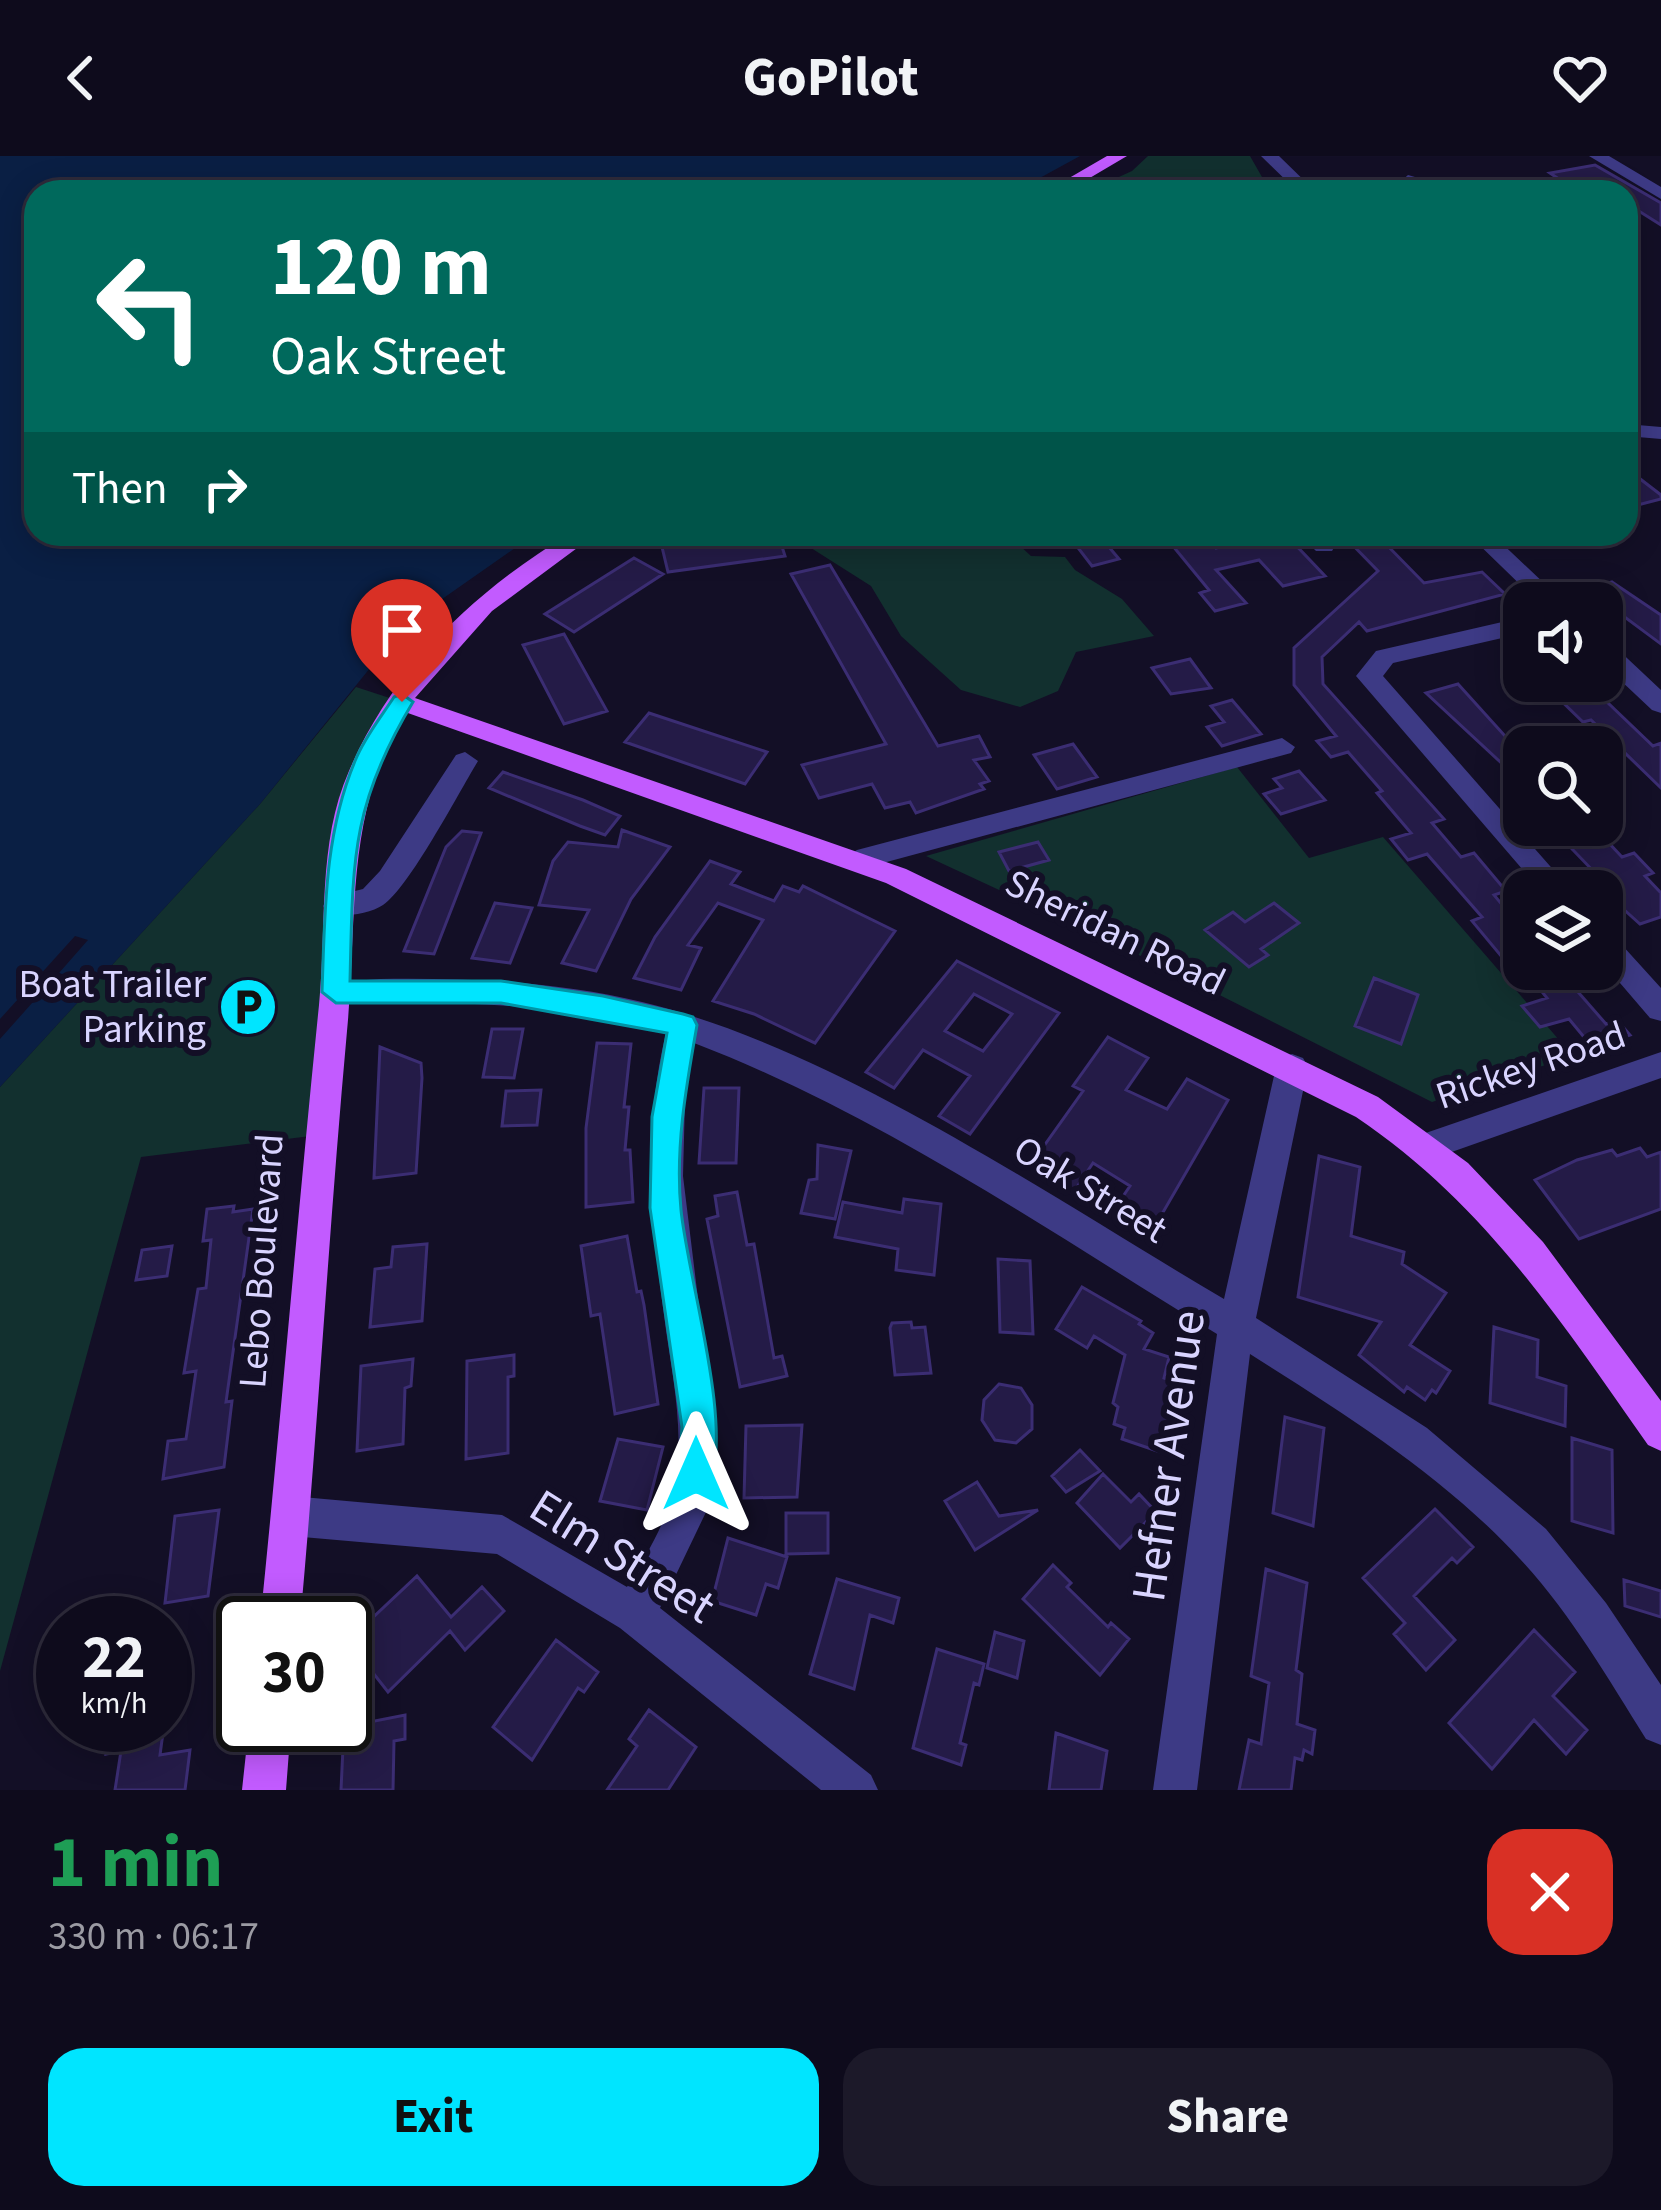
<!DOCTYPE html>
<meta charset="utf-8">
<style>
:root{--surface:#0e0b1c;--page:#1c1929;--text:#f1f3f6;--muted:#9b9ba3;--line:#2e2b3b;--accent:#00e5ff}
body{margin:0;font-family:"Source Sans 3",sans-serif;background:var(--page);color:var(--text);height:100vh;display:flex;flex-direction:column;font-size:45px;white-space:nowrap}
*{box-sizing:border-box;margin:0}
p{font-size:39px;color:var(--muted)}
.icon{flex:none;width:66px;height:66px;fill:none;stroke:currentColor;stroke-width:2;stroke-linecap:round;stroke-linejoin:round}
.map{position:relative;height:1634px;overflow:hidden}
.details{display:flex;flex-direction:column;background:var(--surface);flex:1}
.details>*{flex:none}
.banner{position:absolute;left:24px;top:24px;width:1614px;height:366px;border-radius:36px;box-shadow:0 6px 30px #0003,0 0 0 3px var(--line);background:#00695c;color:#fff;overflow:hidden}
.tools{position:absolute;left:1503px;top:426px;display:grid;gap:24px}
.tools a{display:grid;place-items:center;width:120px;height:120px;border-radius:24px;background:var(--surface);box-shadow:0 6px 30px #0003,0 0 0 3px var(--line);font-size:60px}
.speed{position:absolute;left:36px;top:1440px;display:flex;gap:24px;font-size:60px;font-weight:700;text-align:center}
.speed>*{display:grid;place-content:center;width:156px;height:156px;border-radius:50%;background:var(--surface);box-shadow:0 6px 30px #0003,0 0 0 3px var(--line);line-height:1}
.speed small{font-size:30px;font-weight:400}
.speed .limit{border:6px solid #111;border-radius:18px;background:#fff;color:#111}
.pin{position:absolute;display:grid;place-items:center;width:102px;height:102px;color:#fff;margin:-123px -51px;border-radius:50% 50% 50% 0;rotate:-45deg;box-shadow:0 0 12px #0007}
.pin .icon{rotate:45deg}
.me{position:absolute;width:132px;margin:-66px;rotate:0deg;stroke-linejoin:round;filter:drop-shadow(0 0 9px #0008)}
.turn{display:flex;align-items:center;gap:42px;height:252px;padding:0 48px;font-size:54px}
.turn .icon{width:156px;height:156px;stroke-width:2.5}
.turn b{display:block;font-size:84px;line-height:102px}
.then{display:flex;align-items:center;height:114px;padding:0 48px;background:#0003;gap:24px;font-size:45px}
.round{display:grid;place-items:center;flex:none;width:126px;height:126px;border-radius:36px;background:var(--page)}
.overview{display:flex;align-items:center;justify-content:space-between;height:204px;padding:0 48px}
h1{font-size:72px;font-weight:700;line-height:90px;color:#1e9e55}
.action{display:flex;gap:24px;margin-top:auto;padding:24px 48px}
.action a{flex:1;height:138px;border-radius:36px;background:var(--accent);color:#111;font-size:48px;font-weight:700;line-height:138px;text-align:center}
.action a+a{background:var(--page);color:var(--text)}
header{display:flex;justify-content:space-between;align-items:center;height:156px;padding:0 48px;background:var(--surface);font-size:54px;font-weight:700}
.map>svg:first-child{display:block}
</style>
<header><svg class="icon" aria-label="back" viewBox="0 0 24 24"><path d="M15 5l-7 7 7 7"/></svg>GoPilot<svg class="icon" aria-label="heart" viewBox="0 0 24 24"><path d="M12 20l-8-8c-3-5 5-10 8-4 3-6 11-1 8 4z"/></svg></header>
<div class="map">
<svg width="1661" height="1634" viewBox="0 0 1661 1634">
<rect width="100%" height="100%" fill="#130f26"/>
<path fill="#12302f" d="M1148,0H1250L1262,21V36H1086L1132,15Z
M789,378H1007L1031,400L1065,401L1075,414L1122,443L1154,480L1076,496L1058,535L1020,551L961,534L901,480L871,430Z
M356,531L402,546L369,600L319,979L141,1001L0,1515V931L260,648Z
M1237,611L1309,702L1383,681L1573,900L1432,946L1158,808L926,700Z"/>
<path fill="#0a1f44" d="M0,0H1080L1014,36H36V378H535L425,455L383,496L260,648L0,931Z"/>
<path fill="#130f26" d="M75,780L88,784L59,817L96,829L86,841L49,828L0,883V863Z"/>
<path fill="#241b47" stroke="#3b2d73" stroke-width="3" fill-rule="evenodd" d="M1595,9L1661,47V69L1626,47V36H1578L1550,17Z
M1626,312L1661,339V343L1626,352Z
M761,378H778L785,400L668,416L662,391Z
M1098,378L1119,403L1092,410L1072,384Z
M1163,378H1204L1216,392L1272,378L1287,380L1325,420L1283,430L1259,404L1216,414L1246,447L1215,455L1200,437L1209,434Z
M1342,378H1376L1424,427L1482,416L1505,438L1367,475L1359,466L1322,501L1323,528L1444,663L1432,667L1461,701L1474,697L1506,735L1494,739L1524,775V802L1507,807L1472,765L1482,761L1427,698L1408,704L1391,683L1411,677L1377,637L1382,635L1348,596L1331,601L1317,585L1336,580L1294,529V492L1378,415Z
M634,402L663,418L574,476L545,458Z
M830,409L938,590L979,580L990,601L974,604L989,625L980,628L984,633L916,657L910,646L885,652L872,628L819,642L802,609L886,588L791,418Z
M1612,426L1661,459V488L1587,433Z
M564,478L607,555L564,568L523,489Z
M1190,503L1211,532L1171,538L1152,512Z
M1573,525H1585L1653,590L1661,587V632L1591,564L1583,566L1548,532Z
M1458,528L1524,601V628L1426,537Z
M1232,544L1261,578L1222,590L1207,571L1224,566L1211,550Z
M649,557L767,596L745,628L625,586Z
M1073,588L1097,621L1057,633L1034,599Z
M1299,615L1325,644L1281,658L1264,638L1282,632L1274,623Z
M503,616L583,644L620,660L605,679L580,670L489,632Z
M1549,669H1592L1622,701L1634,697L1653,717L1645,720L1661,737V761L1640,768L1610,741L1593,723L1599,721Z
M622,674L670,691L631,743L596,815L562,807L589,754L539,749L553,705L568,686L618,691Z
M462,675L481,677L434,798L404,795L446,691Z
M1038,686L1049,704L1009,715L999,696Z
M710,705L740,716L731,728L774,745L783,730L799,736L803,730L895,775L815,887L754,858L713,845L763,764L718,747L688,789L701,792L681,834L634,822L655,781Z
M495,747L532,752L510,807L472,802Z
M1274,747L1299,767L1261,793L1268,799L1249,811L1205,774L1233,756L1245,766Z
M957,805L1059,857L970,978L939,960L970,920L923,894L894,932L866,916ZM974,838L1012,858L983,895L945,875Z
M1524,813H1558L1606,868L1617,864L1630,879L1593,892L1569,863L1540,871L1522,850L1547,842Z
M1374,822L1418,839L1401,888L1355,870Z
M492,873H523L514,922L483,921Z
M1108,881L1148,902L1126,934L1167,953L1187,923L1228,944L1151,1077L1113,1055L1130,1030L1093,1007L1073,1037L1029,1011L1083,935L1073,930Z
M597,887L631,888L624,951H629L625,994H630L633,1046L586,1051V972Z
M380,891L421,907L422,922L416,1017L374,1022Z
M704,932H739L736,1007H699Z
M541,934L537,969L502,970L506,935Z
M818,989L851,995L835,1063L801,1057L809,1024L817,1023Z
M1640,992L1647,1001L1661,996V1053L1579,1083L1535,1024L1577,1004L1612,994L1617,1000Z
M1319,1000L1360,1011L1351,1080L1404,1096L1402,1108L1446,1137L1410,1189L1450,1215L1436,1237L1432,1234L1425,1244L1407,1231L1404,1236L1359,1199L1381,1166L1298,1141Z
M737,1036L747,1089L754,1088L774,1202L782,1200L787,1220L740,1231L707,1063L718,1060L715,1040Z
M904,1043L941,1048L934,1119L896,1114L898,1093L835,1081L843,1046L902,1057Z
M234,1050L233,1056L253,1053L226,1246L232,1245L224,1311L163,1323L168,1285L186,1283L196,1215L184,1217L198,1133L206,1132L211,1084L203,1085L207,1053Z
M627,1080L637,1136L641,1135L644,1149L658,1248L615,1258L600,1158L591,1160L581,1090Z
M427,1088L422,1165L370,1171L375,1113L391,1111L393,1091Z
M172,1090L167,1120L136,1124L142,1094Z
M998,1103L1030,1105L1033,1178L1000,1176Z
M1082,1131L1141,1165L1139,1168L1153,1177L1144,1193L1169,1201L1164,1222L1178,1227L1163,1297L1122,1283L1125,1272L1114,1268L1118,1251L1113,1247L1125,1199L1094,1180L1087,1192L1056,1173Z
M911,1166L912,1172L925,1171L931,1217L895,1219L890,1172L892,1167Z
M1494,1171L1538,1184L1537,1221L1566,1230L1565,1270L1490,1247Z
M514,1199V1220L508,1221V1297L466,1303L467,1205Z
M413,1203L411,1230L405,1232L403,1288L357,1295L361,1210Z
M999,1228L1021,1232L1032,1249V1273L1016,1287L995,1284L982,1264L984,1244Z
M1285,1261L1324,1272L1313,1370L1273,1357Z
M802,1269L797,1341L744,1342L746,1270Z
M1572,1282L1612,1294L1613,1377L1572,1365Z
M618,1283L663,1291L647,1354L600,1345Z
M1080,1294L1100,1315L1066,1336L1052,1320Z
M1103,1318L1131,1346L1139,1338L1156,1356L1120,1392L1077,1347Z
M977,1326L999,1360L1038,1354L975,1394L945,1345Z
M1435,1353L1473,1391L1457,1407L1452,1402L1414,1440L1455,1484L1426,1514L1394,1478L1405,1467L1363,1422Z
M219,1354L208,1440L165,1447L175,1360Z
M786,1357H828V1397L786,1398Z
M728,1382L787,1401L778,1432L766,1428L756,1459L712,1445Z
M1053,1409L1071,1427L1067,1431L1108,1471L1111,1467L1129,1483L1100,1519L1023,1443Z
M1266,1413L1307,1427L1296,1514L1302,1518L1297,1568L1315,1574L1312,1598L1304,1594L1302,1604L1295,1602L1291,1634H1239L1249,1584L1261,1588L1269,1527L1251,1520Z
M417,1420L451,1461L482,1431L504,1455L465,1494L450,1475L388,1536L348,1485Z
M837,1423L899,1442L893,1467L870,1459L854,1533L810,1518Z
M1624,1424L1661,1435V1461L1625,1450Z
M1534,1474L1575,1516L1553,1540L1587,1574L1566,1598L1534,1564L1492,1613L1449,1567Z
M995,1476L1024,1485L1017,1522L987,1512Z
M556,1484L598,1516L584,1536L578,1532L532,1604L493,1571Z
M937,1493L984,1508L979,1529L974,1527L960,1587L966,1589L961,1609L913,1592Z
M649,1554L696,1591L668,1634H607L637,1590L629,1583Z
M405,1559V1583L394,1585L393,1634H341L344,1571Z
M110,1569H164L160,1599L190,1594L185,1634H115L121,1595L106,1598Z
M1056,1577L1107,1595L1101,1634H1049Z"/>
<g fill="none" stroke-linecap="round" stroke-linejoin="round">
<path fill="#3d3a85" fill-rule="evenodd" d="M1261,0H1279L1316,36H1298Z
M1589,0H1609L1661,31V43Z
M1408,19L1422,23L1408,36H1389Z
M1626,268L1661,271V283L1626,280Z
M1299,378H1324L1335,390L1332,395H1316Z
M1468,378H1492L1565,447H1539Z
M1524,461V477L1393,507L1383,520L1572,735H1541L1356,520L1376,495Z
M1602,485L1611,487L1661,534V557L1652,554L1602,507Z
M1282,582L1295,591L1291,597L857,714L843,704L857,694Z
M465,596L478,605C459,636 409,732 383,749C370,758 341,762 327,758L323,750L327,742L363,733L380,715L456,599Z
M1602,775L1612,778L1661,832V865L1650,862L1602,806Z
M380,823C468,822 556,825 642,846C837,893 1050,1041 1224,1143L1276,911L1281,902L1292,898L1303,902L1308,911L1256,1162L1427,1272L1546,1373L1606,1447L1661,1529V1589L1646,1583C1607,1521 1570,1457 1520,1403C1444,1320 1345,1258 1250,1198L1197,1634H1153L1217,1178C1048,1075 880,958 694,887L685,944L683,1020L717,1298L707,1354L660,1452L871,1619L878,1634H821L620,1472L497,1398L291,1380L277,1374L271,1360L277,1346L291,1340L502,1359L627,1431C646,1399 666,1368 674,1332C686,1274 671,1216 664,1159C651,1064 643,971 666,877C559,845 447,845 336,848L325,845L321,836L325,827Z
M1661,896V922L1429,1004L1417,1000L1413,990L1417,980Z"/>
<path fill="#c25bff" fill-rule="evenodd" d="M1107,0H1127L1066,36H1045Z
M569,378H596L492,455L415,542L906,713L1378,941L1468,1007L1543,1086L1661,1245V1295L1648,1289C1560,1164 1485,1048 1356,961L886,727L405,556C344,660 358,760 347,875C329,1072 318,1270 300,1467H260C281,1261 298,1055 319,849C327,772 317,687 349,615C393,512 475,435 569,378Z
M249,1569H291L286,1634H242Z"/>
</g>
<path fill="#00e5ff" stroke="#0095a6" stroke-width="3" d="M402,538L413,546C350,650 353,707 350,825H501L603,840L683,858L693,861L697,869C686,931 675,992 681,1054C688,1124 734,1270 709,1330L696,1335L684,1330L679,1318L682,1271L650,1052L652,961L667,877L501,847H336L322,836C325,757 324,679 355,605C364,582 381,561 394,541Z"/>
<defs>
<symbol id="parking-disc" viewBox="-11 -11 22 22"><circle r="9.5" fill="#00e5ff" stroke="#130f26"/><path d="M-3.5-5.5H1a3.5 3.5 0 0 1 0 7H-1V5.5H-3.5ZM-1-3.4V-.6H.8a1.4 1.4 0 0 0 0-2.8Z" fill="#111"/></symbol>
</defs>
<g fill-rule="evenodd">
<use href="#parking-disc" x="215" y="818" width="66" height="66"/>
</g>
<g text-anchor="middle" dominant-baseline="central" stroke-width="12" stroke-linejoin="round" paint-order="stroke">
<g font-size="39" fill="#d9d4ff" stroke="#130f26">
<text transform="translate(1115 777) rotate(26)">Sheridan Road</text>
<text transform="translate(1531 910) rotate(-19)">Rickey Road</text>
<text transform="translate(1090 1034) rotate(31)">Oak Street</text>
<text transform="translate(262 1105) rotate(-86)">Lebo Boulevard</text>
</g>
<g font-size="39" fill="#d9d4ff" stroke="#130f26" text-anchor="end">
<text x="206" y="829">Boat Trailer<tspan x="206" dy="45">Parking</tspan></text>
</g>
<g font-size="48" fill="#d9d4ff" stroke="#130f26">
<text transform="translate(1169 1300) rotate(-82)">Hefner Avenue</text>
<text transform="translate(622 1401) rotate(32)">Elm Street</text>
</g>
</g>
</svg>
<div class="tools">
<a><svg class="icon" aria-label="sound" viewBox="0 0 24 24"><path d="M4 9h4l5-4v14l-5-4H4zM17 9q2 3 0 6"/></svg></a>
<a><svg class="icon" aria-label="search" viewBox="0 0 24 24"><circle cx="10" cy="10" r="6"/><path d="M15 15l6 6"/></svg></a>
<a><svg class="icon" aria-label="layers" viewBox="0 0 24 24"><path d="M12 4l9 5-9 5-9-5zM3 14l9 5 9-5"/></svg></a>
</div>
<div class="speed"><div>22<small>km/h</small></div><div class="limit">30</div></div>
<div class="pin" style="left:402px;top:546px;background:#d93025"><svg class="icon" aria-label="arrive" viewBox="0 0 24 24"><path d="M6 21V4h12l-3 4 3 4H6"/></svg></div>
<svg class="me" style="left:696px;top:1318px" viewBox="-20 -20 40 40"><path d="M0-17L14 15 0 8-14 15z" fill="#00e5ff" stroke="#fff" stroke-width="4"/></svg>
<div class="banner">
<div class="turn"><svg class="icon" aria-label="left" viewBox="0 0 24 24"><path d="M17 20v-9H6M10 6l-5 5 5 5"/></svg><div><b>120 m</b>Oak Street</div></div>
<div class="then">Then<svg class="icon" aria-label="right" viewBox="0 0 24 24"><path d="M7 20v-9h11M14 6l5 5-5 5"/></svg></div>
</div>
</div>
<section class="details">
<div class="overview"><div><h1>1 min</h1><p>330 m · 06:17</p></div><a class="round" style="background:#d93025;color:#fff"><svg class="icon" aria-label="close" viewBox="0 0 24 24"><path d="M6 6l12 12M18 6L6 18"/></svg></a></div>
<div class="action"><a>Exit</a><a>Share</a></div>
</section>
